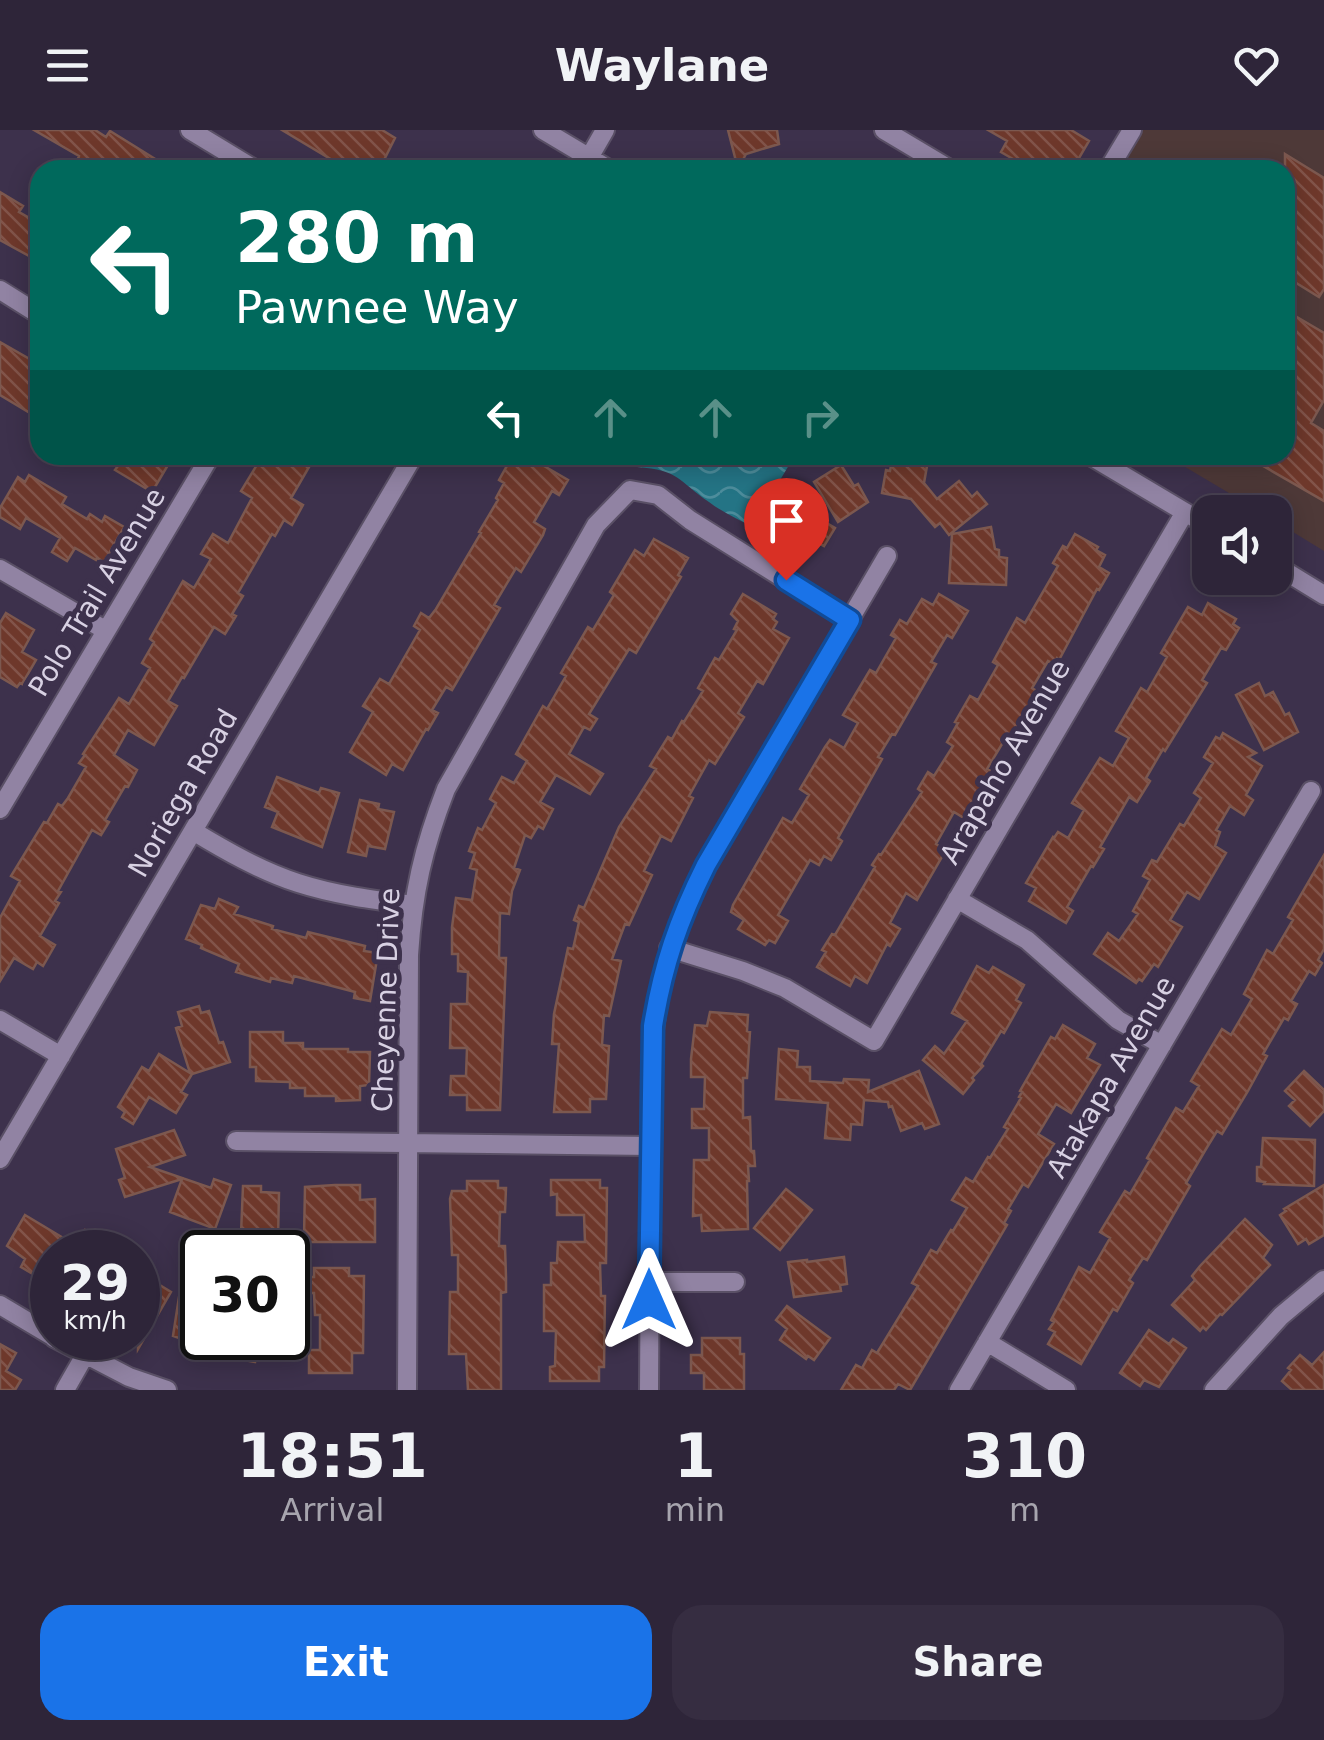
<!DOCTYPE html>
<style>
:root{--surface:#2e2539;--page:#362d41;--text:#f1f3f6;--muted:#a7a5ae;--line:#494253;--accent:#1a73e8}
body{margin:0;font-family:"DejaVu Sans",sans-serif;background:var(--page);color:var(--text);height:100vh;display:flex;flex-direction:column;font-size:38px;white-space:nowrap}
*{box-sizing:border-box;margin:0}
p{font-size:32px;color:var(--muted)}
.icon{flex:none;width:55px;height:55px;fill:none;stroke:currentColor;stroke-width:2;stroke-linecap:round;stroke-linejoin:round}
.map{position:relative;height:1260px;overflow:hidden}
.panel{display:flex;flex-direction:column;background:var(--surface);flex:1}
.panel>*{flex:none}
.guide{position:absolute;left:30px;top:30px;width:1265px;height:305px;border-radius:30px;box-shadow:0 5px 25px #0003,0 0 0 2px var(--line);background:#00695c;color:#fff;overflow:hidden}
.fabs{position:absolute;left:1192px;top:365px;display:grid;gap:20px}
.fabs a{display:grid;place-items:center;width:100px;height:100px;border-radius:20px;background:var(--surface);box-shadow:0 5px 25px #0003,0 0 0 2px var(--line);font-size:50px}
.speed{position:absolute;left:30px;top:1100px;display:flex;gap:20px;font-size:50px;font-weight:700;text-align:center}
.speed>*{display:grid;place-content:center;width:130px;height:130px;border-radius:50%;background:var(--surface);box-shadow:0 5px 25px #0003,0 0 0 2px var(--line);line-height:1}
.speed small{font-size:25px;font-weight:400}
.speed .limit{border:5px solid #111;border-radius:15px;background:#fff;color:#111}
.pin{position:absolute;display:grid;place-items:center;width:85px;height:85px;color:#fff;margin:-102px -42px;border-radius:50% 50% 50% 0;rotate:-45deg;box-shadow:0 0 10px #0007}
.pin .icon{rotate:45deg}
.me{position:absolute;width:110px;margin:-55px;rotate:0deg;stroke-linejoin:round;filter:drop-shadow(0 0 8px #0008)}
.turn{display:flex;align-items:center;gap:35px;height:210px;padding:0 40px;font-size:45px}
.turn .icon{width:130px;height:130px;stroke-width:2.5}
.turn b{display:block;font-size:70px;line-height:85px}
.lanes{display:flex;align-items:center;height:95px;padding:0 40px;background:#0003;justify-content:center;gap:50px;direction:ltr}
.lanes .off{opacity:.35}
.eta{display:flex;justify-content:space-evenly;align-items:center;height:170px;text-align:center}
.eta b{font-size:60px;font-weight:600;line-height:70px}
.primary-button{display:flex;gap:20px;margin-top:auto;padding:20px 40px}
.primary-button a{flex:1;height:115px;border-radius:30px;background:var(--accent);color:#fff;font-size:40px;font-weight:600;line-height:115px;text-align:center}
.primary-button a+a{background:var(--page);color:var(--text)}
header{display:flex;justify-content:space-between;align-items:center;height:130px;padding:0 40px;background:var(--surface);font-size:45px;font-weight:600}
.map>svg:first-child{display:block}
</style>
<header><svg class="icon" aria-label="menu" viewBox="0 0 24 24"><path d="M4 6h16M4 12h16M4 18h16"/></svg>Waylane<svg class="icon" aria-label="heart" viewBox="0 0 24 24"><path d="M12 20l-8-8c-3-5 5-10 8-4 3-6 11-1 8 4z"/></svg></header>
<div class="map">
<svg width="1324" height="1260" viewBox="0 0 1324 1260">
<defs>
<pattern id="water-waves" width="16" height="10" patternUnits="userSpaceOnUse" patternTransform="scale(2.5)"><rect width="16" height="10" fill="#247485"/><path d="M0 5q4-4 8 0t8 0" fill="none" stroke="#4d8d9c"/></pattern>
<pattern id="building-back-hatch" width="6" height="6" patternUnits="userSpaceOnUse" patternTransform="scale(2.5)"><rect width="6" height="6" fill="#6e382b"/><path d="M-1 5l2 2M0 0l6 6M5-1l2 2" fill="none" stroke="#82544a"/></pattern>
</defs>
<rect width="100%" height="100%" fill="#3d314c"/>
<path fill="#4e3938" d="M1132,0H1324V421L1275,391V382H1261L1165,325H1285V40H1108Z"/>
<path fill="url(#water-waves)" d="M627,325H795L752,397C738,389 722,382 709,372C678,351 680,340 637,337Z"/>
<path fill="url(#building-back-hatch)" stroke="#7c584f" stroke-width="2.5" d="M34,0H95L106,7L110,1L155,29L148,40H98L78,29L79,26Z
M282,0H382L395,8L379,40H366L354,33L349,40Z
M728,0H777L779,14L746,24L738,39Z
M988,0H1071L1089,11L1072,40H1032L1001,22L1007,11Z
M1285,24L1324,48V159L1319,167L1285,146Z
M0,62L23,76L19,82L40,94V132L0,110Z
M1285,180L1324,203V270L1311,293L1324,301V371L1244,325H1285Z
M0,212L40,235V289L0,265Z
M99,325H163L171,330L152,362L115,340L118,336Z
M263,325H316L291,368L303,375L292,395L284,390L275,406L272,404L238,463L243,466L232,484L236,486L225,504L214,497L184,548L182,547L168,571L177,576L154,615L128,600L114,625L137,640L128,657L125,656L105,690L109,692L101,705L92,700L58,761L61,762L55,771L59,773L40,806L55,815L43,836L37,832L33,839L14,828L0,851V788L20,751L11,746L44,692L47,693L58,674L62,676L68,668L86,637L79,633L85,625L83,624L119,568L129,574L150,538L142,533L154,512L150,509L183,451L194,458L211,429L201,424L213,404L228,413L252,368L241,361Z
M513,325H525L568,350L559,365L552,361L534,392L545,399L543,405L521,442L516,438L494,475L500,478L452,560L446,557L432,580L438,583L428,600L426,599L403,640L392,634L386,645L350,622L373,582L363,576L380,549L389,554L420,500L414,496L421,483L429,488L436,479L481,403L479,402L498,370L496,368L504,353L499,350Z
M893,325H929L924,353L937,369L959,351L972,367L977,362L987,374L949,405L940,393L935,397L911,369L882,363L886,340L890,341Z
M841,335L854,356L858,354L868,372L838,392L814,352Z
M29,345L66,367L62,374L87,389L90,384L102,392L105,386L124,397L104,432L97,428L96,430L75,418L67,431L52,422L60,408L26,388L20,399L0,387V378L18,347L25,352Z
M789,371L835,398L824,416L814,411L807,423L768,399L778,382L781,384Z
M991,397L995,419L999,420V427L1007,428L1006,455L949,453L952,404Z
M1075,404L1098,417L1096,420L1105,425L1099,437L1109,443L1099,460L1097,459L1059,530L1057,528L1054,534L1048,531L1032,558L1038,562L1009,611L1005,609L987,639L992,641L964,688L954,682L936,714L946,720L917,770L906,763L890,793L900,799L890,816L887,814L867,853L855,846L850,856L817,837L826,822L822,820L832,804L835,805L875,737L872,735L879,724L881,725L922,662L918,659L928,642L934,646L953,616L947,612L958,593L955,592L970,566L978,570L998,535L993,532L1017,488L1025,493L1058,436L1053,433L1063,416L1067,418Z
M654,409L688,428L678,445L681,447L636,523L629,519L589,584L597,589L590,600L584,597L569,624L603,644L590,664L556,645L540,672L553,679L543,699L538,696L531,708L525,705L514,738L520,740L512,761L509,784L500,783L499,828H506L500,980H467V965H450L451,946H466L467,918H450L451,874H467L468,842L458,841V824H452V797L456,768L472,770L477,740L470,738L475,723L469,721L478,698L482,700L496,673L490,669L502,647L514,653L527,631L516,624L543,576L547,579L566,546L561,543L588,497L593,500L614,465L610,462L635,420L644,426Z
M743,464L776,484L773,489L777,492L773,499L789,508L763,554L757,551L738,583L744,587L715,634L709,630L689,666L693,668L671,711L661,706L644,741L652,745L629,795L625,794L612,829L621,831L609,886L604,885L602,915L609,916L606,969H590V982H554L559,914H552L554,884L568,818L573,819L579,792L574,790L579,776L584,778L619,697L656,639L650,636L668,607L672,609L682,591L684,592L703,561L698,558L715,528L719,530L737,500L734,499L738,491L731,484Z
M939,464L968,481L952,508L947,505L931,532L936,534L895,605L892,604L878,627L882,629L838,708L842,711L831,730L824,726L819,735L810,730L778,785L788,791L775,813L769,810L765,815L738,799L744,790L731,782L733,775L783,688L792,693L809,665L800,659L825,617L830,610L844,618L858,593L843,585L870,540L876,543L896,508L891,505L900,490L907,494L922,469L933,475Z
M1208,473L1236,489L1233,494L1239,498L1226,520L1221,518L1202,550L1207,553L1165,621L1163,619L1146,648L1150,651L1137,672L1129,667L1100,717L1104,719L1093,737L1091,736L1067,777L1073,781L1066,793L1029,771L1036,758L1026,753L1053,707L1054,708L1058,702L1068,708L1084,680L1072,673L1100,628L1113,636L1129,608L1116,601L1141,558L1147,562L1167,527L1161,523L1188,477L1202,485Z
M6,483L34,500L22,522L36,530L22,554L20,553L17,557L0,547V493Z
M1259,553L1265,566L1273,562L1285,585L1289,583L1298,602L1264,620L1236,565Z
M1223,603L1256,623L1248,627L1262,636L1246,665L1253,670L1244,685L1230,676L1216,700L1220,702L1215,716L1226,723L1199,769L1187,762L1170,790L1182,797L1158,837L1154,834L1142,851L1139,849L1136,853L1094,824L1108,803L1119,811L1138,784L1133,781L1150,750L1143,746L1152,730L1157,732L1180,694L1184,696L1201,668L1194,663L1213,633L1204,627L1216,607L1220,609Z
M277,647L319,663L321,658L339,663L322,717L272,697L278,682L265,677Z
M360,670L379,674L378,679L394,682L385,719L368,716L366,726L348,722Z
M1324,725V819L1318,830L1322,833L1315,845L1309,841L1291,871L1297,874L1288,890L1284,888L1263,924L1267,926L1248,961L1222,1004L1217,1001L1206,1019L1186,1053L1190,1056L1157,1113L1147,1130L1143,1128L1129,1150L1133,1153L1117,1181L1113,1179L1081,1234L1048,1214L1055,1202L1049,1199L1054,1192L1051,1190L1079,1137L1090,1143L1110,1108L1100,1102L1125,1061L1130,1064L1150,1030L1147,1028L1176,978L1183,982L1199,956L1191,951L1222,899L1231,905L1252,869L1244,864L1267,820L1273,824L1293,790L1288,787Z
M219,769L238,777L234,784L273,796L272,799L306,808L308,802L365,816L364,821L378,823L370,871L354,868L355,862L294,846L292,853L271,848L270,852L236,842L239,834L201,818L202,815L186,809L201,775L215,779Z
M977,836L989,843L993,837L1024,855L1016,870L1021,873L1004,903L1001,901L981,934L983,936L972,948L974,950L963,964L923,930L935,916L944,924L967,891L952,883Z
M199,876L201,883L209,881L219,913L223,912L230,932L192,944L181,962L187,965L176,983L149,967L133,994L122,987L125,982L118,977L142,937L149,941L159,924L190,943L176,898L182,896L178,882Z
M710,882L748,885L747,901L750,902L747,948H743V988L750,987L751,1021H754L755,1036H748L749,1051H747L748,1099L702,1101L701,1085L693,1086L694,1030H709V998H692V979H704L705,947H691V929L695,895L707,896Z
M1063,895L1095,914L1087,928L1100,935L1071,983L1056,974L1038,1004L1054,1014L1028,1057L1023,1054L1008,1079L1011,1081L1004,1093L1007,1095L910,1260L898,1254L894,1260H841L856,1235L862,1238L872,1220L877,1223L918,1156L912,1153L931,1120L937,1123L951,1100L953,1101L967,1078L952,1070L966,1048L973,1052L988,1027L990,1028L1008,999L1004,997L1021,968L1019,967L1022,962L1020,961L1051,907L1055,909Z
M250,902H283V913H303V919H348V922H370L369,955L360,956V970L336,971V966H305V958H290V952L256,951V937H250Z
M779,919L798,921L797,937H810V951L843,953L844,949L869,950L868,962L919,941L939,994L925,999L922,993L901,1001L892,976L889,977L888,972L864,970L862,995L851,994L850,1010L825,1008L828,973L776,969Z
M1304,941L1324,960V981L1310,996L1289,976L1295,970L1285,961Z
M174,1000L185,1025L150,1037L211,1058L214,1049L231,1055L215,1099L170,1082L182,1049L125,1067L119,1050L125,1048L116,1019Z
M1263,1008L1315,1010L1314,1056L1264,1054L1265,1052L1257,1051V1037H1261Z
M551,1050H600V1058H607L606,1133H600L601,1166H605L604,1237H599V1251H550V1237L555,1236L556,1201H544V1155H551V1133H557L558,1112H585L584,1085H557V1064L551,1065Z
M467,1051H498V1058H506L505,1082H500L499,1116H505L506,1147V1162L501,1163V1260H468L466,1224H449L450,1162H458V1125H452L450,1069L452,1061H467Z
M335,1055H360V1070L375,1069V1112H306V1107H304L305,1057Z
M1324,1055V1105L1309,1114L1306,1109L1298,1114L1280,1085L1286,1081L1284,1079Z
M243,1056H261V1062L279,1063L278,1110H262V1104H241Z
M786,1059L812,1080L780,1120L754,1098Z
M25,1085L75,1115L85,1100L100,1109L92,1122H52V1133L43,1150L21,1137L25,1129L7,1116Z
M1245,1089L1272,1115L1263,1128L1270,1135L1222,1185L1220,1184L1206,1200L1203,1197L1200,1201L1172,1175L1195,1150L1192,1146L1200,1136Z
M844,1127L847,1154L840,1155L841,1161L794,1167L788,1132L807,1130V1132Z
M314,1138H349V1146H364L363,1223H352V1243H309V1220H320V1185H315L314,1163H309V1147H314Z
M138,1149L155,1160L158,1154L171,1162L138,1219Z
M179,1167L202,1181V1208H281L279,1223L256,1221L255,1232L184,1219L185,1210L173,1206Z
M787,1176L830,1208L814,1230L808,1226L806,1229L780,1210L787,1199L776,1190Z
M1149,1200L1169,1214L1173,1209L1186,1218L1159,1257L1144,1250L1140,1256L1120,1243Z
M702,1208H740V1224H744V1260H704V1243H691V1225H702Z
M0,1214L16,1223L6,1241L21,1250L15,1260H0Z
M1324,1222V1260H1292L1282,1251L1291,1240L1288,1238L1300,1225L1312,1235Z"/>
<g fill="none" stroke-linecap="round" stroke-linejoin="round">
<defs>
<path id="minor" d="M190,0L256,40
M543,0L610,40
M884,0L951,40
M582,40L605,0
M1108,40L1132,0
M0,160L40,185
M1089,325L1210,397
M1275,435L1324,465
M0,439L105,500
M0,679L211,325
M193,701C226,721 261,741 298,753C335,765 374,770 413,775
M957,769L1027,810L1118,890L1162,915
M669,818L743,841L785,858L874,911L1185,382
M0,890L61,926
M236,1011L650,1016
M0,1029L414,325
M649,1152H735
M0,1175L52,1206
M54,1208L129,1247L167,1260
M987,1212L1066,1260
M65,1260L85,1225
M407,1260L409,825C413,763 423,718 446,659L596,395L630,360L658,365L690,390L850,490
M649,1260L651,937C655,859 670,805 706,735L887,426
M959,1260L1311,661
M1214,1260L1281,1186L1324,1150"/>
</defs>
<use href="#minor" stroke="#5a5066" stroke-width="22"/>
<use href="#minor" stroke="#9183a3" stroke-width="18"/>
</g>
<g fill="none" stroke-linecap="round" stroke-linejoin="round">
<defs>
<path id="route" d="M649,1170L653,896C663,835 678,791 706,735L850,490L786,450"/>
</defs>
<use href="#route" stroke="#114b97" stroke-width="25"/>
<use href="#route" stroke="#1a73e8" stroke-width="18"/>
</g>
<g text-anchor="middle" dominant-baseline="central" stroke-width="10" stroke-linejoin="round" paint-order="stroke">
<g font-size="28" fill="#d8d1e3" stroke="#3d314c">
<text transform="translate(97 462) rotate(-59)">Polo Trail Avenue</text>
<text transform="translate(1005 632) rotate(-60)">Arapaho Avenue</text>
<text transform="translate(183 663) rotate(-60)">Noriega Road</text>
<text transform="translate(386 870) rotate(-88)">Cheyenne Drive</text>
<text transform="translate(1111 947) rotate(-60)">Atakapa Avenue</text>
</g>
</g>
</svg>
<div class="fabs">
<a><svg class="icon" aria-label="sound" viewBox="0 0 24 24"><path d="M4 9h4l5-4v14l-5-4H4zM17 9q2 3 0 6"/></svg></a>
</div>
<div class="speed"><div>29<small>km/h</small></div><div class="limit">30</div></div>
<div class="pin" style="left:786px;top:450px;background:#d93025"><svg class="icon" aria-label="arrive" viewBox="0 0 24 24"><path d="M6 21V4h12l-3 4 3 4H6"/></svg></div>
<svg class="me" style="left:649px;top:1170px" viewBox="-20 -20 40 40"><path d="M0-17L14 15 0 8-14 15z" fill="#1a73e8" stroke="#fff" stroke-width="4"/></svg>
<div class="guide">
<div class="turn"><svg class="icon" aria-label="left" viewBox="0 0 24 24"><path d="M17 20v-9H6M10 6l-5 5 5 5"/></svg><div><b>280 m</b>Pawnee Way</div></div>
<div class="lanes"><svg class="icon" aria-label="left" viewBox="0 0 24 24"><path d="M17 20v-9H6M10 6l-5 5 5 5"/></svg><svg class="icon off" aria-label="ahead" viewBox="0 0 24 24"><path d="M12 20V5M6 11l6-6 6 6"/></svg><svg class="icon off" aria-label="ahead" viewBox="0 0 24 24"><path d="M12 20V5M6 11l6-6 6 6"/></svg><svg class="icon off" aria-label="right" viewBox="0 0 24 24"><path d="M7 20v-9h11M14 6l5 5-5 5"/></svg></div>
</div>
</div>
<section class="panel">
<div class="eta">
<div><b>18:51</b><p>Arrival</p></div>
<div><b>1</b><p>min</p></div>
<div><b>310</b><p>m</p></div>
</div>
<div class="primary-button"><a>Exit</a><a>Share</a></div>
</section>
